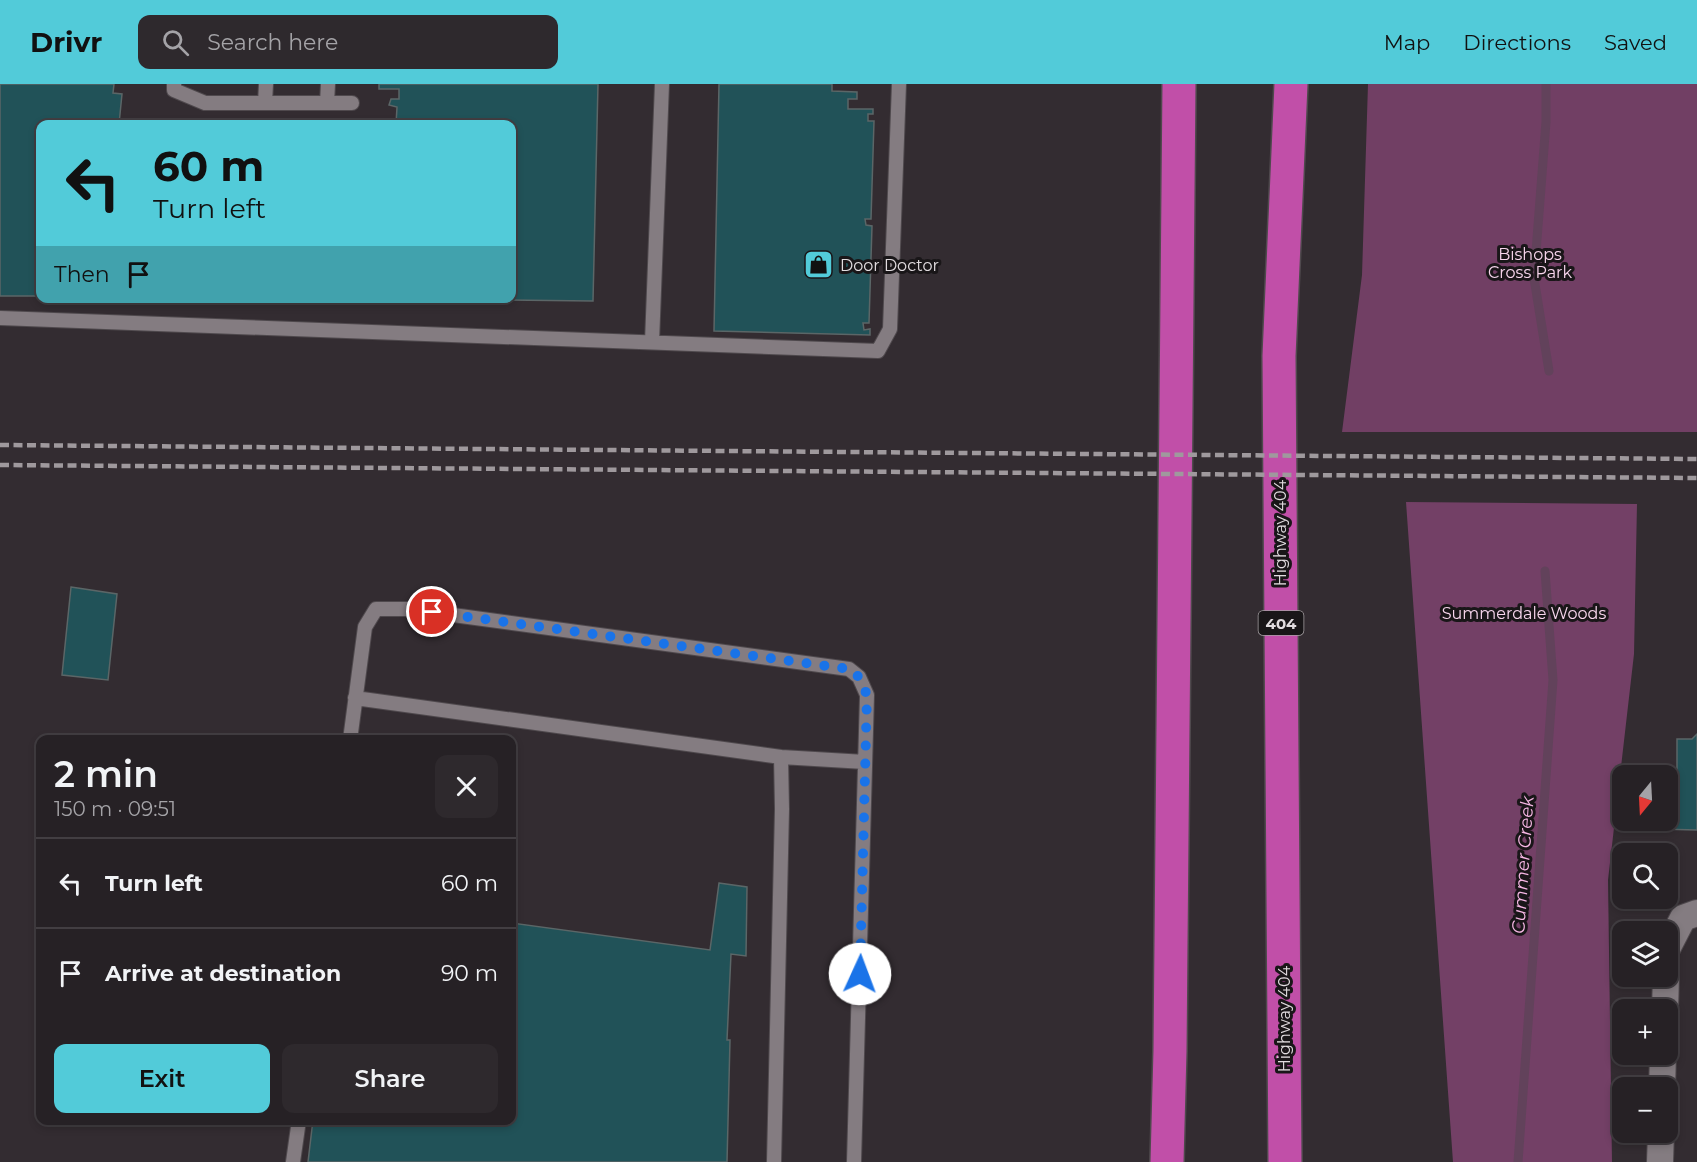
<!DOCTYPE html>
<meta charset="utf-8">
<style>
:root{--surface:#262125;--page:#2e292d;--text:#f1f3f6;--muted:#a4a3a7;--line:#423e42;--accent:#52cbd9}
body{margin:0;font-family:Montserrat,sans-serif;background:var(--page);color:var(--text);height:100vh;display:flex;flex-direction:column;font-size:22px;white-space:nowrap}
*{box-sizing:border-box;margin:0}
p{font-size:20px;color:var(--muted)}
.icon{flex:none;width:33px;height:33px;fill:none;stroke:currentColor;stroke-width:2;stroke-linecap:round;stroke-linejoin:round}
.map{position:relative;flex:1;overflow:hidden}
.drawer{position:absolute;left:36px;top:651px;width:480px;height:390px;display:flex;flex-direction:column;background:var(--surface);border-radius:12px;box-shadow:0 3px 9px #0003,0 0 0 2px var(--line)}
.drawer>*{flex:none}
.hud{position:absolute;left:36px;top:36px;width:480px;height:183px;border-radius:12px;box-shadow:0 3px 9px #0003,0 0 0 2px var(--line);background:#52cbd9;color:#111;overflow:hidden}
.needle{width:39px;rotate:198deg}
.controls{position:absolute;left:1612px;top:681px;display:grid;gap:12px}
.controls a{display:grid;place-items:center;width:66px;height:66px;border-radius:12px;background:var(--surface);box-shadow:0 3px 9px #0003,0 0 0 2px var(--line);font-size:30px}
.pin{position:absolute;display:grid;place-items:center;width:51px;height:51px;color:#fff;margin:-26px;border:3px solid #fff;border-radius:50%;box-shadow:0 2px 6px #0007}
.me{position:absolute;width:66px;margin:-33px;rotate:2deg;stroke-linejoin:round;filter:drop-shadow(0 0 4px #0008)}
.turn{display:flex;align-items:center;gap:21px;height:126px;padding:0 18px;font-size:27px}
.turn .icon{width:78px;height:78px;stroke-width:2.5}
.turn b{display:block;font-size:42px;line-height:51px}
.then{display:flex;align-items:center;height:57px;padding:0 18px;background:#0003;gap:12px;font-size:22px}
.round{display:grid;place-items:center;flex:none;width:63px;height:63px;border-radius:12px;background:var(--page)}
.summary{display:flex;align-items:center;justify-content:space-between;height:102px;padding:0 18px}
h1{font-size:36px;font-weight:600;line-height:45px}
.cta{display:flex;gap:12px;margin-top:auto;padding:12px 18px}
.cta a{flex:1;height:69px;border-radius:12px;background:var(--accent);color:#111;font-size:24px;font-weight:600;line-height:69px;text-align:center}
.cta a+a{background:var(--page);color:var(--text)}
ul{padding:0;list-style:none}
li{display:flex;align-items:center;gap:18px;height:90px;padding:0 18px;border-top:2px solid var(--line)}
li div{flex:1}
li b{display:block;font-size:22px}
li em{font-style:normal}
header{display:flex;align-items:center;gap:36px;box-sizing:border-box;height:84px;padding:0 30px;background:var(--accent);color:#111}
header strong{font-size:28px}
nav{display:flex;gap:33px;margin-inline-start:auto;font-size:21px}
.search{width:420px;height:54px;background:var(--page);display:flex;align-items:center;gap:15px;box-sizing:border-box;padding:0 21px;border-radius:12px;color:var(--muted);font-size:22px}
.map>svg:first-child{display:block}
</style>
<header>
<strong>Drivr</strong>
<div class="search"><svg class="icon" aria-label="search" viewBox="0 0 24 24"><circle cx="10" cy="10" r="6"/><path d="M15 15l6 6"/></svg>Search here</div>
<nav><a>Map</a><a>Directions</a><a>Saved</a></nav>
</header>
<div class="map">
<svg width="1697" height="1078" viewBox="0 0 1697 1078">
<rect width="100%" height="100%" fill="#332c31"/>
<path fill="#713f64" d="M1368,0H1697V348H1342L1362,191Z"/>
<path fill="#734066" d="M1406,418L1637,420L1634,570L1608,796L1612,1078H1453Z"/>
<g fill="none" stroke-linecap="round" stroke-linejoin="round">
<path stroke="#62425b" stroke-width="9" d="M1546,0V38L1534,194L1549,287
M1518,1078L1553,596L1545,487"/>
</g>
<path fill="#215258" stroke="#5b6667" stroke-width="1.5" d="M0,0H114L113,9L122,10L119,40H40V212H0Z
M379,0H598L593,217L353,214H512V40H396L397,23L389,21L391,15H399V5H379Z
M719,0H832V7L857,8V15H848V25H873V30H868V37H874L871,135H865L866,141L872,142L869,239H863L864,246L870,245V251L714,247Z
M207,37L304,39L305,40H207Z
M71,503L117,510L108,596L62,591Z
M1697,650V746L1658,745V736H1668V710H1677V655H1692Z
M719,799L747,803L746,872L731,870L727,956H730L727,1078H308L313,1036H512V839L710,866Z"/>
<g fill="none" stroke-linecap="round" stroke-linejoin="round">
<defs>
<path id="service" d="M174,0V6L205,19H352
M265,19L266,0
M327,19L328,0
M0,234L878,267L890,245L899,0
M652,258L662,0
M355,614L781,673
M350,656L365,543L376,525H409L849,585L859,593L867,611L854,1078
M293,1078L299,1036
M774,1078L782,725L781,673L865,678"/>
<path id="minor" d="M1668,863L1683,834L1697,829
M1665,926L1666,892
M1662,1004L1663,970
M1660,1078L1661,1048"/>
<path id="motorway" d="M1167,1078L1170,967L1179,0
M1285,1078L1279,272L1291,0"/>
</defs>
<use href="#service" stroke="#4f494d" stroke-width="16"/>
<use href="#minor" stroke="#4f494d" stroke-width="28"/>
<use href="#motorway" stroke="#4f494d" stroke-width="36"/>
<use href="#service" stroke="#847c81" stroke-width="14"/>
<use href="#minor" stroke="#847c81" stroke-width="26"/>
<use href="#motorway" stroke="#c14fa8" stroke-width="33"/>
<path stroke="#9f999d" stroke-width="4.5" stroke-dasharray="9 4.5" stroke-linecap="butt" d="M0,361L1697,375
M0,381L1697,394"/>
</g>
<g fill="none" stroke-linecap="round" stroke-linejoin="round">
<path stroke="#1a73e8" stroke-width="10" stroke-dasharray="0 18" d="M432,528L849,585L859,593L867,611L860,890"/>
</g>
<defs>
<symbol id="shop-square" viewBox="-11 -11 22 22"><rect x="-9" y="-9" width="18" height="18" rx="4" fill="#52cbd9" stroke="#191618"/><path d="M-5-2.5h2.3a2.7 3.5 0 0 1 5.4 0H5L5.5 6h-11ZM-1.5-2.5h3a1.5 2.3 0 0 0-3 0Z" fill="#111"/></symbol>
</defs>
<g fill-rule="evenodd">
<use href="#shop-square" x="802" y="164" width="33" height="33"/>
</g>
<g text-anchor="middle" dominant-baseline="central" stroke-width="6" stroke-linejoin="round" paint-order="stroke">
<rect fill="#191618" stroke="#a6a1a4" stroke-width="1.5" x="1258.5" y="527" width="45" height="24" rx="4.5"/>
<g font-size="15" font-weight="bold" fill="#e2dde0">
<text x="1281" y="539">404</text>
</g>
<g font-size="16" fill="#f8d6ed" stroke="#191618">
<text x="1530" y="170">Bishops<tspan x="1530" dy="18">Cross Park</tspan></text>
<text x="1524" y="529">Summerdale Woods</text>
</g>
<g font-size="16" fill="#e2dde0" stroke="#191618" text-anchor="start">
<text x="840" y="181">Door Doctor</text>
</g>
<g font-size="16" fill="#e2dde0" stroke="#191618">
<text transform="translate(1280 449) rotate(-90)">Highway 404</text>
<text transform="translate(1284 935) rotate(-90)">Highway 404</text>
</g>
<g font-size="18" font-style="italic" fill="#f7b7e5" stroke="#191618">
<text transform="translate(1523 781) rotate(-86)">Cummer Creek</text>
</g>
</g>
</svg>
<div class="controls">
<a><svg class="needle" viewBox="-14 -14 28 28"><path d="M0-13l5 13h-10z" fill="#e53935"/><path d="M0 13l5-13h-10z" fill="#a4a3a7"/></svg></a>
<a><svg class="icon" aria-label="search" viewBox="0 0 24 24"><circle cx="10" cy="10" r="6"/><path d="M15 15l6 6"/></svg></a>
<a><svg class="icon" aria-label="layers" viewBox="0 0 24 24"><path d="M12 4l9 5-9 5-9-5zM3 14l9 5 9-5"/></svg></a>
<a>+</a>
<a>−</a>
</div>
<div class="pin" style="left:432px;top:528px;background:#d93025"><svg class="icon" aria-label="arrive" viewBox="0 0 24 24"><path d="M6 21V4h12l-3 4 3 4H6"/></svg></div>
<svg class="me" style="left:860px;top:890px" viewBox="-20 -20 40 40"><circle r="19" fill="#fff"/><path d="M0-13L10 11 0 6-10 11z" fill="#1a73e8"/></svg>
<div class="hud">
<div class="turn"><svg class="icon" aria-label="left" viewBox="0 0 24 24"><path d="M17 20v-9H6M10 6l-5 5 5 5"/></svg><div><b>60 m</b>Turn left</div></div>
<div class="then">Then<svg class="icon" aria-label="arrive" viewBox="0 0 24 24"><path d="M6 21V4h12l-3 4 3 4H6"/></svg></div>
</div>
<section class="drawer">
<div class="summary"><div><h1>2 min</h1><p>150 m · 09:51</p></div><a class="round"><svg class="icon" aria-label="close" viewBox="0 0 24 24"><path d="M6 6l12 12M18 6L6 18"/></svg></a></div>
<ul>
<li><svg class="icon" aria-label="left" viewBox="0 0 24 24"><path d="M17 20v-9H6M10 6l-5 5 5 5"/></svg><div><b>Turn left</b></div><em>60 m</em></li>
<li><svg class="icon" aria-label="arrive" viewBox="0 0 24 24"><path d="M6 21V4h12l-3 4 3 4H6"/></svg><div><b>Arrive at destination</b></div><em>90 m</em></li>
</ul>
<div class="cta"><a>Exit</a><a>Share</a></div>
</section>
</div>
